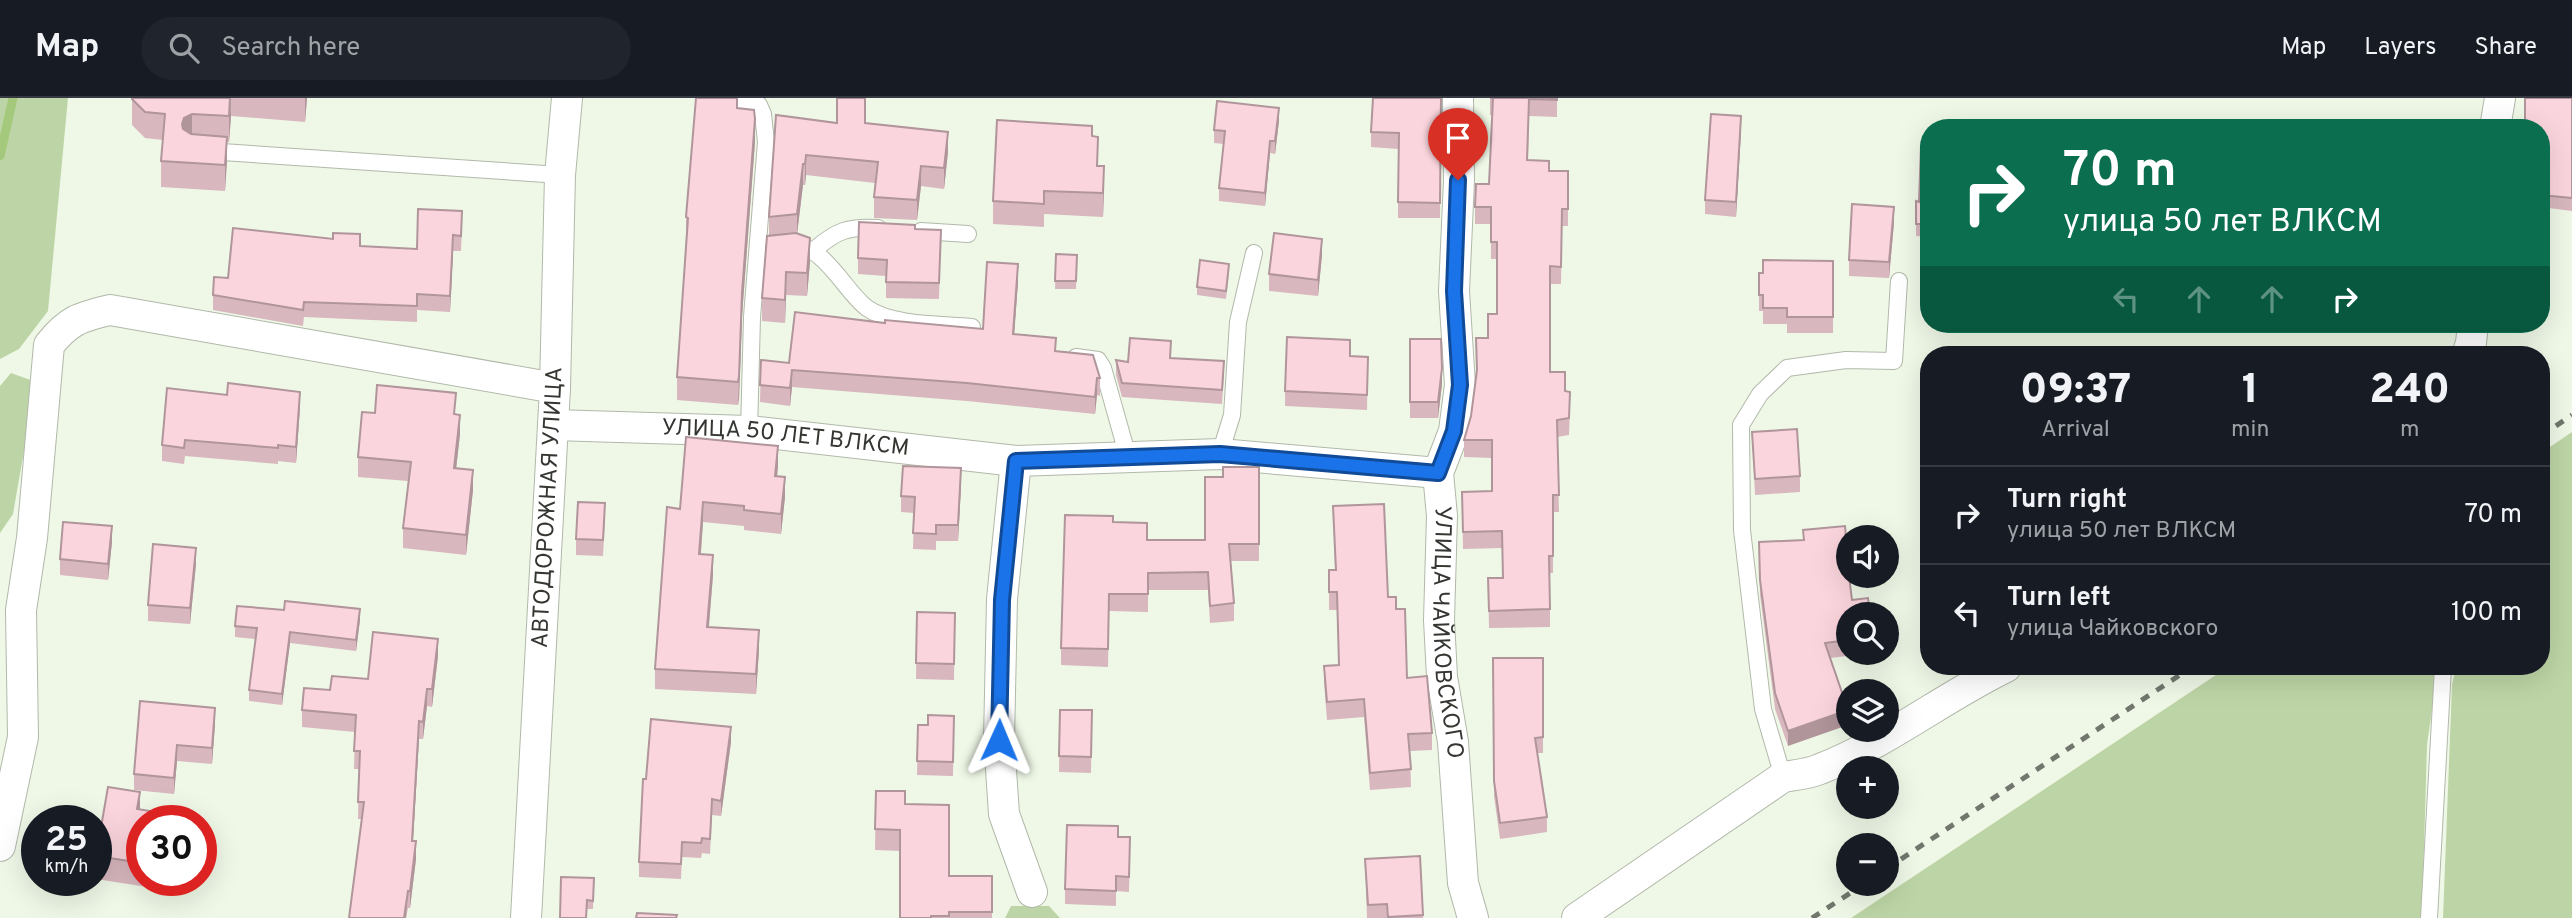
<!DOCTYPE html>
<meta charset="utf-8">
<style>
:root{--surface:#171b24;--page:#20242c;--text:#f1f3f6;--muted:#9ea1a6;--line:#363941}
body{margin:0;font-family:Overpass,sans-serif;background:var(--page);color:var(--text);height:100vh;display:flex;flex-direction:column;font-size:26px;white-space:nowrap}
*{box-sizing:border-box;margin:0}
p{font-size:23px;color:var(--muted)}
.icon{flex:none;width:38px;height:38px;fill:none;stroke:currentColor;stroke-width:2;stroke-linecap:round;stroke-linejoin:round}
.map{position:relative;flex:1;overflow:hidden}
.panel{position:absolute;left:1920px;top:248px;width:630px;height:329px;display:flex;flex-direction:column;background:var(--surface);border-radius:28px;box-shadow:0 7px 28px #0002}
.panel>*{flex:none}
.hud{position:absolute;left:1920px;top:21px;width:630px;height:214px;border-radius:28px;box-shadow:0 7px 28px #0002;background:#0b6e4f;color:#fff;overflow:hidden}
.controls{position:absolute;left:1836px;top:427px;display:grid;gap:14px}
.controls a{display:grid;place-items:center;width:63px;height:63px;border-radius:50%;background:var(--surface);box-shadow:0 7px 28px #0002;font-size:35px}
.speed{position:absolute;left:21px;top:707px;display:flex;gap:14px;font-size:35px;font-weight:700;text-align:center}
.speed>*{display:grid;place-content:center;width:91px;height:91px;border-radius:50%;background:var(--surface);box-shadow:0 7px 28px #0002;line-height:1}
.speed small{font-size:18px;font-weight:400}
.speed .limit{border:10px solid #d22;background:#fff;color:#111}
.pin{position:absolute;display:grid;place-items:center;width:60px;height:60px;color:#fff;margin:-72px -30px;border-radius:50% 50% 50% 0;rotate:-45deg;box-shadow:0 0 7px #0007}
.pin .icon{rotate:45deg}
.me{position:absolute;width:77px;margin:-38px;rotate:1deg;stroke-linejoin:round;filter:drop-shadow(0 0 5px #0008)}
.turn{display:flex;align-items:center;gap:24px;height:147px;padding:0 28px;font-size:32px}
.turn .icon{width:91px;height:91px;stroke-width:2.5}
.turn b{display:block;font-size:49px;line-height:60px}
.lanes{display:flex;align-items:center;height:66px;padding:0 28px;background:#0003;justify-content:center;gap:35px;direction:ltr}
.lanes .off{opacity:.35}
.eta{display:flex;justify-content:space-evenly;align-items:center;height:119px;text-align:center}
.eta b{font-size:42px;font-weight:800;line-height:49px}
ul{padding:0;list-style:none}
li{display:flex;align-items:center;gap:21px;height:98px;padding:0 28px;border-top:2px solid var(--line)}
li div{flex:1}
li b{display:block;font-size:26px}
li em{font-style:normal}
header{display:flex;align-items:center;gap:42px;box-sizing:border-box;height:98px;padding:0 35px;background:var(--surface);border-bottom:2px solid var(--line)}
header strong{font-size:33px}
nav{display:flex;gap:38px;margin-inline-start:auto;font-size:24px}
.search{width:490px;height:63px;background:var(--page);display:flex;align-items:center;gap:18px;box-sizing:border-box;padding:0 24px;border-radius:38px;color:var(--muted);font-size:26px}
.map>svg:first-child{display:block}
</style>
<header>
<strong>Map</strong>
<div class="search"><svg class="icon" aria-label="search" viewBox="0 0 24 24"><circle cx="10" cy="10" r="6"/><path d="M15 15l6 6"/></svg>Search here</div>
<nav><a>Map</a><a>Layers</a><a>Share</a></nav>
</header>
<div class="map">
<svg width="2572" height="820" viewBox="0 0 2572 820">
<rect width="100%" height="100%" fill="#eff8e7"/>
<path fill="#bdd5a6" d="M0,0H68L48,213L19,251L0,261Z
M11,275L36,284L13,416L0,435V288Z
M2572,334V820H2443L2452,587L2456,569H2541V355Z
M2228,569H2438L2427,647L2422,820H1851Z
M1011,808H1049L1060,820H1005Z"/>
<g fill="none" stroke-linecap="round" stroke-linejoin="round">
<path stroke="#a5c97c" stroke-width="9" d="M0,58L13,0"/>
<defs>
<path id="lane" d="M716,0L759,7L763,16L766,44L752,219L749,333
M207,53L560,77
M921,133L968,136
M791,148C824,145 844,193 867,210C892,228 943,226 972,229
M814,152C836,133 848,128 878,130
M1076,259L1098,262L1103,270L1128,359
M1220,356L1232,317L1238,224L1254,155
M1783,679L1763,611L1742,432L1741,327L1760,296L1787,270L1846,262L1894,263L1899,183
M2429,820L2443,569"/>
<g id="street">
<path id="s1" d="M1458,0L1459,82L1454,193L1460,287L1454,333L1438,375L1442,418L1439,522L1442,579L1453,644L1463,785L1473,820"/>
<path d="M2495,30L2500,0"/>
<path d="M2467,257L2471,245L2473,226"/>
<path id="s2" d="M553,327L749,333L1016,363L1220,356L1438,375"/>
<path d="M1016,363L1002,501L999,642L1004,716L1032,794"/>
<path d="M0,748L23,639L21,512L32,440L49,247C69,222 80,219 110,212L555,290"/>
<path id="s3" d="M526,820L555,290L560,77L567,0"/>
<path d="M1577,820L1783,679C1795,677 1809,676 1820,671C1887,645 1942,600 2006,569"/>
</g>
</defs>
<use href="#lane" stroke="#b1b9aa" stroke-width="18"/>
<use href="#street" stroke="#b1b9aa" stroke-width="32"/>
<use href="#lane" stroke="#fff" stroke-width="16"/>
<use href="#street" stroke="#fff" stroke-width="30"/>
<path stroke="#72776e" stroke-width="5" stroke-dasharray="9 9" stroke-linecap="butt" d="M2541,338L2572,317
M1886,771L2192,569
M1812,820L1864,786"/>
</g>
<path fill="#d8b7be" d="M132,0H307L305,24L231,18L229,44H227L225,93L161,89V63L163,42L145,40L132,27Z
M738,0V10L755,44L742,218L739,301L738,307L677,302V279L686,143V119Z
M1441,0L1440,120H1398V51L1371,49V34Z
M1490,0H1557V19L1529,18L1528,62L1549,73H1568V128H1562L1561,186H1550V274L1565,293L1570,311L1569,337L1557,339L1559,414H1553V475H1550V529L1489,530L1488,480H1503L1502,450L1463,451L1462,394L1492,393V360L1464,359V342L1471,318L1477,277L1476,240H1488L1497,216V161H1491V126H1475V109L1489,86L1492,17H1490Z
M2572,0V113L2541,109V30Z
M776,17L837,25H865L948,54L944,91L921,88L917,122L874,120V99L875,85L806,77L805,87H803L797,135L810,164L807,198L786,197L785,225L762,223V200L769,137V119Z
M1279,23L1275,56L1270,55L1265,108L1219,103V90L1224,46L1214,45V32Z
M1741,32L1736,119L1705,116V102Z
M1092,38L1097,68L1104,91L1103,119L1044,116V129L993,126V103Z
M1928,48V139L1916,138V103L1919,104Z
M1894,125L1889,180L1849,178V162Z
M462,129L461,153H453L450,214L417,212V224L304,219L303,228L213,212V197L228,180L360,148L417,151Z
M915,131L941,132L939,201L886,200V178L858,176V160Z
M1056,156L1077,157L1076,191H1055Z
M1322,157L1318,198L1269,193V176Z
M1833,163V235H1787V226H1763V213H1759V175Z
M1229,174L1226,201L1197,197V189Z
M1018,184L1014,236L1056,253L1100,280V298L1097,297L1095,316L967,303L792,289L790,308L760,304L761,262L789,265L885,225L983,231Z
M1410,241L1442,286L1438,320H1410Z
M1350,258L1368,259L1367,312L1285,308V293Z
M1171,260L1224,277L1222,306L1122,299L1116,277V262L1128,264Z
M300,310L296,365L278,363V366L185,358L184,366L162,363V347Z
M375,315L456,316L460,336L456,370L473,392L466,457L403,450V430L408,383L358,379V359Z
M1752,334L1800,378V394L1755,397Z
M778,368L777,378L785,399L781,436L744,432V428L703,424L701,456L713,477L709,529L759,552L756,596L655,591V571L680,411Z
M1259,369V463H1231L1234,505V523L1210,525L1208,492H1148V514L1109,513L1108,569L1061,567V550L1113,424L1147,442H1205L1223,379Z
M961,387L958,443H936V452L913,451L914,415L901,414V398Z
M1333,408L1396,511L1407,580L1432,635V652L1410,653L1411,689L1370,692L1364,619L1327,622L1324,585V568L1339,567L1337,512H1329V472H1335Z
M605,421L603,458L576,457V441Z
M1803,432L1848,516V555H1873L1830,560L1788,648L1775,611L1760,497L1759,444L1803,442Z
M112,444L108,482L60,477V461Z
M196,466L190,526L148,523V507Z
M917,514L955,515L954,582L916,581Z
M360,522L356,553L290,545L282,607L249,603V592L255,541L235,539V528Z
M438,558L432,609L427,608L423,641H419L413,743L416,761L410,810H408L406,820H349L362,721H358L359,671H354L355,634L302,629V612L330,592Z
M1493,560H1543V655H1537L1547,719V734L1500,741L1494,698Z
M140,603L215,626L212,666L177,663L174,696L134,692V676Z
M1060,612H1092L1091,675L1059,674Z
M954,618L953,678L917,677L918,627H928Z
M731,644L721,718L712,717L710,756L702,755L701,760L682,759L681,781L639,779V764L646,681Z
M876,693L905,706L949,778H992V820H900V753L875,752Z
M140,711L169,723H142V782H161L160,791L96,781V757Z
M1118,739L1130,754L1129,794L1116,793V808L1065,806V791Z
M1420,758L1423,820H1367L1365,761Z
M594,780L593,811H587L560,820Z"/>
<path fill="#b0959b" d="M230,0L231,18L229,44V18Z
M305,0H307L305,24Z
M1279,10V23L1275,56V43Z
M192,16V42L182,52V26L184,20Z
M1741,18V32L1736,119V104Z
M755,21V44L742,218L739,301L738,307L742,195Z
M948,34V54L944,91V70Z
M227,39V65L225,93V67Z
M1270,43V55L1265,108V95Z
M806,57V77L805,87V66Z
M803,66V87L797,137V116Z
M921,68V88L917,122V102Z
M1104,68V91L1103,119V95Z
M1894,109V125L1889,180V164Z
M453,137V153L450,214V198Z
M810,140V164L807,198V175Z
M1322,141V157L1318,198V182Z
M1018,166V184L1013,253V236Z
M786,174V197L785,225V202Z
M1442,270V286L1438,320V304Z
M792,272V289L790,308V290Z
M1097,280V297L1095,316V299Z
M300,294V310L296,365V349Z
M460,317V336L454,390V370Z
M778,348V368L775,398V378Z
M961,370V387L958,443V427Z
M473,372V392L466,457V437Z
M785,379V399L781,436V416Z
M703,404V424L699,476V456Z
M112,428V444L108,482V466Z
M196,450V466L190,526V510Z
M713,457V477L707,549V529Z
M360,511V522L356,553V542Z
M759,532V552L756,596V576Z
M290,534V545L282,607V596Z
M438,541V558L432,609V591Z
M427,591V608L423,641V624Z
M215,610V626L212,666V650Z
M1848,612V627L1788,648V633Z
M419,623V641L412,760V743Z
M731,629V644L721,718V703Z
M177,647V663L174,696V680Z
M140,694V717L137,711Z
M416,743V761L410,810V793Z
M408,793L406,820H404Z"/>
<path fill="#fbd5dd" stroke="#b0959b" stroke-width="2" d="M132,0H230L229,18L192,16L184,20L182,26L183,31L191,36L227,39L225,67L161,63L165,16L145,14L132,1Z
M696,0H737V10L754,12L755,21L742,195L739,278L738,284L677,279L688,120L686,119Z
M837,0H865V25L948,34L944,70L921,68L917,102L874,99L878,64L806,57L805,66H803L797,116L769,119L776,17L837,25Z
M1373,0H1441L1440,105L1398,104L1399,35L1371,34Z
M1490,0H1557V2L1529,1L1527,62L1549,63V73H1568V111H1562L1561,169L1550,168V274H1565V293L1570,294L1569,320L1557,322L1559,397H1553V458H1549L1550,511L1489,513L1488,480H1503L1502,433L1463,434L1462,394L1492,393V342H1464L1471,318L1477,272L1476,240H1488V216H1497V144H1491V109H1475L1476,86H1489L1493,0Z
M2525,0H2572V100L2541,97V30H2525Z
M1217,3L1279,10L1275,43H1270L1265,95L1219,90L1225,33L1214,32Z
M1711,16L1741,18L1736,104L1705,102Z
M997,22L1092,28V38L1098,39L1097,68H1104L1103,95L1044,93V106L993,103Z
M1921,48H1928V126H1916V103L1919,104Z
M1852,106L1894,109L1889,164L1849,162Z
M418,111L462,113L461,138L453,137L450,198L417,196V208L304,204L303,212L213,197L214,179L228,180L233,130L333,141V135L360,136V148L417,151Z
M859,124L915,127V131L941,132L939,185L886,184L887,162L858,160Z
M796,135L810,140L807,175L786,174L785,202L762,200L767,138Z
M1274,135L1322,141L1318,182L1269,176Z
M1056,156L1077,157L1076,183H1055Z
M1200,162L1229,166L1226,193L1197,189Z
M1763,162L1833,163V219H1787V210H1763V197H1759V175H1763Z
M987,164L1018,166L1013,236L1056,240L1055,253L1093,257L1100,280H1097L1095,299L967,285L792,272L790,290L760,287L761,262L789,265L795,214L885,225V222L983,231Z
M1287,239L1350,242V258L1368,259L1367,297L1285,293Z
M1130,240L1171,243L1170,260L1224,263L1222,292L1122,285L1116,262L1128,264Z
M1410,241H1441L1442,270L1438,304H1410Z
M228,285L300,294L296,349L278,347V350L185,342L184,350L162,347L167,290L227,297Z
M377,287L456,295L454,316L460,317L454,370L473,372L466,437L403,430L411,364L358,359L362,314L375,315Z
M1797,331L1800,378L1755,381L1752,334Z
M686,339L778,348L775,378L785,379L781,416L744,412V408L703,404L699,456L713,457L707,529L759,532L756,576L655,571L667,409L680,411Z
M903,368L961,370L958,427H936V436L913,435L915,399L901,398Z
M1223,369H1259V446H1229L1234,505L1210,508L1208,474L1148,475V496H1109L1108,551L1061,550L1065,417L1113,418V424L1147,425V442H1205V379H1223Z
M578,404L605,405L603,442L576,441Z
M1384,406L1388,499H1396V511H1405L1407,580L1427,578L1432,635L1408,636L1411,671L1370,675L1364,601L1327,604L1324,568L1339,567L1337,494H1329V472H1336L1333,408Z
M63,424L112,428L108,466L60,461Z
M1845,428L1848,461V478H1849L1852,502L1868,500L1870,516H1848V542L1825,545L1848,612L1788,633L1775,595L1760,482L1759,444L1804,442L1803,432Z
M153,446L196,450L190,510L148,507Z
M285,503L360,511L356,542L290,534L282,596L249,592L257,530L235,528L237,508L284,512Z
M917,514L955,515L954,566L916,565Z
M373,534L438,541L432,591H427L423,624L419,623L412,743H416L410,793H408L404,820H349L364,704H358L360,653H354L356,617L302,612L304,590L330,592L332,578L368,581Z
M1493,560H1543V639L1535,640L1547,719L1500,725L1494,683Z
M140,603L215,610L212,650L177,647L174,680L134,676Z
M1060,612H1092L1091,659L1059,658Z
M928,617L954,618L953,664L917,663L918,627H928Z
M651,621L731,629L721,703L712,701L710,741L702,740L701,745L682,744L681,766L639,764L643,681H646Z
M108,689L140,694L137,711L169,716L167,723H142V765L96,758Z
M876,693H905V706L949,707V778H992V814H949V818H931V820H900V732L875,731Z
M1067,727L1118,728V739H1130L1129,779L1116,778V793L1065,791Z
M1420,758L1423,817L1388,819L1387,806L1368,807L1365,761Z
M561,779L594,780L593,803L587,802L586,820H560Z
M637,815L677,817L676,820H636Z"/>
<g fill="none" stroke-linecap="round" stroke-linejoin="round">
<defs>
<path id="route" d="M999,642L1002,502L1016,363L1220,356L1438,375L1454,333L1460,287L1454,193L1458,82"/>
</defs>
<use href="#route" stroke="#114b97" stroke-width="18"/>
<use href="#route" stroke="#1a73e8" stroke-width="12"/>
</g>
<g text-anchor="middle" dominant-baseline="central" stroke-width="7" stroke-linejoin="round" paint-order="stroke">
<g font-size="23" fill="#343731" stroke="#fff">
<text stroke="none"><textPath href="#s2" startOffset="233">УЛИЦА 50 ЛЕТ ВЛКСМ</textPath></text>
<text stroke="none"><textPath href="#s3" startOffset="411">АВТОДОРОЖНАЯ УЛИЦА</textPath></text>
<text stroke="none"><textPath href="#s1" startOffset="539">УЛИЦА ЧАЙКОВСКОГО</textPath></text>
</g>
</g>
</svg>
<div class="controls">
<a><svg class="icon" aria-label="sound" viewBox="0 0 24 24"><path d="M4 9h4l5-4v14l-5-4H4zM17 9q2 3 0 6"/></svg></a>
<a><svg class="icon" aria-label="search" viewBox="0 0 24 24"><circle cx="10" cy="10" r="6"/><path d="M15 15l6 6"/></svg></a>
<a><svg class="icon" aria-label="layers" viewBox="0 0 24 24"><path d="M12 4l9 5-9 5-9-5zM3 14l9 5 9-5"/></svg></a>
<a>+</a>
<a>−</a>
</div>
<div class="speed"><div>25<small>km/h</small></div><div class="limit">30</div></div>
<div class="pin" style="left:1458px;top:82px;background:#d93025"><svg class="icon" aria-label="arrive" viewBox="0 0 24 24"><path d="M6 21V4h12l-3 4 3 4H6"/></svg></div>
<svg class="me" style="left:999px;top:642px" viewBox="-20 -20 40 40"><path d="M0-17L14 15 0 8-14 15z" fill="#1a73e8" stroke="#fff" stroke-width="4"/></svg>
<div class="hud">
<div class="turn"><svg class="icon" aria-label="right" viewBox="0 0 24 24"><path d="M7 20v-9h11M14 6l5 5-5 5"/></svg><div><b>70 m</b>улица 50 лет ВЛКСМ</div></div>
<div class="lanes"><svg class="icon off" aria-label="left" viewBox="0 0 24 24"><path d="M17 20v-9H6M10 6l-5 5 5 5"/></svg><svg class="icon off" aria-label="ahead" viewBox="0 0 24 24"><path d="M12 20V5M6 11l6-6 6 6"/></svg><svg class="icon off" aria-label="ahead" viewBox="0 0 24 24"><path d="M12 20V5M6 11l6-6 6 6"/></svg><svg class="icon" aria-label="right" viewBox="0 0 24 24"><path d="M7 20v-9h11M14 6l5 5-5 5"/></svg></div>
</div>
<section class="panel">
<div class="eta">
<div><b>09:37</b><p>Arrival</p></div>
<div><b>1</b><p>min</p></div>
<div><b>240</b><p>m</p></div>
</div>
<ul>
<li><svg class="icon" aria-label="right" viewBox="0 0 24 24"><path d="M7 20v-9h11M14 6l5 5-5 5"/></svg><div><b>Turn right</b><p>улица 50 лет ВЛКСМ</p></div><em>70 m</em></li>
<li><svg class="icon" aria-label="left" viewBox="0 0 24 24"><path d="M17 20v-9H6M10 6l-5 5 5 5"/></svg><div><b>Turn left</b><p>улица Чайковского</p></div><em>100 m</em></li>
</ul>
</section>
</div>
